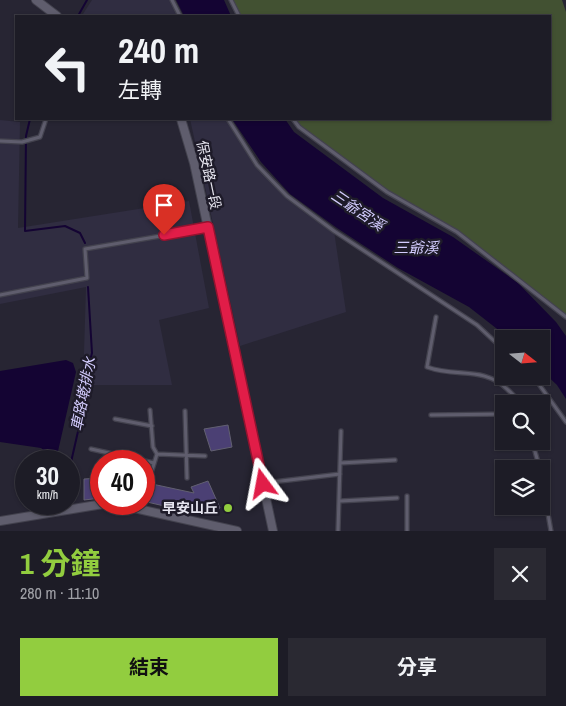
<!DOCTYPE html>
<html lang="zh-TW">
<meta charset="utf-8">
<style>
:root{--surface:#1d1c26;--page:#2a2932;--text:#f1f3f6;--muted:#a0a1a7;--line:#3b3a43;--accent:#92cd3f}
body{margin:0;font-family:"Archivo Narrow","Noto Sans TC",sans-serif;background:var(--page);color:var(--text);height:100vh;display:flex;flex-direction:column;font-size:19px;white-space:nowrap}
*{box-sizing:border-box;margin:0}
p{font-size:16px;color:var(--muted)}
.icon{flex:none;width:28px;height:28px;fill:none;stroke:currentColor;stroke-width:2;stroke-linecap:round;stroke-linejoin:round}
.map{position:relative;height:531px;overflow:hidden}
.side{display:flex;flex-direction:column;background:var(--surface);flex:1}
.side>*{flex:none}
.hud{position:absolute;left:15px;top:15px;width:536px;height:105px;border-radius:0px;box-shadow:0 1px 4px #0004,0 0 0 1px var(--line);background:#1d1c26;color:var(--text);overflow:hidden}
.needle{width:32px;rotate:107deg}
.tools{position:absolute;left:495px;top:330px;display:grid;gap:10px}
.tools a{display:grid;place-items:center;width:55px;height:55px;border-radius:0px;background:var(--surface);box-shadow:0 1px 4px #0004,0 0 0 1px var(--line);font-size:25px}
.speed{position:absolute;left:15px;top:450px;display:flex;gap:10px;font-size:25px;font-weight:700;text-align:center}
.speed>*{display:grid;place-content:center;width:65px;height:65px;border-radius:50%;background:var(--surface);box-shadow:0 1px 4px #0004,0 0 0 1px var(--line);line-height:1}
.speed small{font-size:12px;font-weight:400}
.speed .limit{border:8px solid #d22;background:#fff;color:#111}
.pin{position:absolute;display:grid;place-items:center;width:42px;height:42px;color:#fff;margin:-51px -21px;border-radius:50% 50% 50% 0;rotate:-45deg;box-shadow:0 0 5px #0007}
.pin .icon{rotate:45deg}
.me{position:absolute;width:55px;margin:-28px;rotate:347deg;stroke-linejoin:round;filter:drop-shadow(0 0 4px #0008)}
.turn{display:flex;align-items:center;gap:18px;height:105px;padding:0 20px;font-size:22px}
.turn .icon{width:65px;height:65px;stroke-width:2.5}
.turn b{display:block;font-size:35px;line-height:42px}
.round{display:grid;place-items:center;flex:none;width:52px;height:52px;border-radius:0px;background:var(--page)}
.overview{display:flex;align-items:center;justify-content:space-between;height:85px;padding:0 20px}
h1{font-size:30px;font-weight:700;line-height:38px;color:var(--accent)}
.primary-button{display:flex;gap:10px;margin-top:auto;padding:10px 20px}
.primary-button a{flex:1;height:58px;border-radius:0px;background:var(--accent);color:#111;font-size:20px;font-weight:700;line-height:58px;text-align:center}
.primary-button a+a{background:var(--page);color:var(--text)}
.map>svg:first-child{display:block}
</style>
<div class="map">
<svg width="566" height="531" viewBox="0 0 566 531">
<rect width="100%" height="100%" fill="#272533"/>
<path fill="#302d41" d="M92,0H172L180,16H87L83,14Z
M190,119H228L257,165L287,196L334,231L346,312L240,346Z
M0,120L20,122L18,228L189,201L209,308L159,320L172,385H83L86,287L0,304Z"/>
<path fill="#425132" d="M231,0H562L566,12V317L457,232L387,192L299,127L293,119H550V16H239Z"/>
<path fill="#140433" d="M176,0H224L231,16H184Z
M232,119H285L294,132L383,198L453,237L518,283L556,322L566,336V399L557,385L541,370V339H510L469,307L398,268L337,228L290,194L261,162Z
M66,360L73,363L76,372L56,460L41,448L0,442V371Z"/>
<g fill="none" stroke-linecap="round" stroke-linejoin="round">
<path stroke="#140433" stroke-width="2" d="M78,16L87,0
M30,119L26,136L25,231L65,226L80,233L85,243
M69,471L79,427L80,401L92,353L88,287"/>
</g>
<path fill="#4b4074" stroke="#626071" d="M228,425L232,447L211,451L204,429Z
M101,478V498L84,500V479Z
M208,481L220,508L199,514L147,502L152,484L194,493L191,487Z"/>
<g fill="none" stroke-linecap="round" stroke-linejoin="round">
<defs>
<path id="lane" d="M172,0L180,16
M231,0L239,16
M228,119L257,165L287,196L334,231L477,325L504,350
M293,119L299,127L387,192L457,232L566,317
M0,141L22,142L40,137L46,119
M0,295L87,278L85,249L207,228
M436,317L427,367C457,378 483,366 507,389C512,394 517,397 519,404
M533,376L566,422
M185,411L187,478
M431,415L504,414
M115,419L152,426
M532,441L540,469
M91,449L154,463
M157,454L205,456
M340,463L395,460
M541,474L551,531
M264,483L340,474
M144,496L157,454L153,447L150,410
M407,496V531
M340,501L397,498
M338,531L341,431"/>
<path id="secondary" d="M36,0L57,16
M181,119L194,163L273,531
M116,504L237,531
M0,521L103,504"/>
</defs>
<use href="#lane" stroke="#43424e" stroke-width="5.5"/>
<use href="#secondary" stroke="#43424e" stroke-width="10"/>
<use href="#lane" stroke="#5f5d6d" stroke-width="3"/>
<use href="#secondary" stroke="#5f5d6d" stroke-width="8"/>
</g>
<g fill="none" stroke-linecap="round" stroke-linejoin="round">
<defs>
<path id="route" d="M164,235L208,227L263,484"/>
</defs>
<use href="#route" stroke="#92132f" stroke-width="12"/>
<use href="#route" stroke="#e11d48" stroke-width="9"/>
</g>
<circle fill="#92cd3f" stroke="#1e1b29" stroke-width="2" cx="228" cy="508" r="5"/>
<g text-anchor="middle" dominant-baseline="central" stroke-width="5" stroke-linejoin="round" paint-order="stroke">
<g font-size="14" fill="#e6e5ef" stroke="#1e1b29">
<text transform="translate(209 175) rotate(78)">保安路一段</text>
</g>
<g font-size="14" font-weight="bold" fill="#e6e5ef" stroke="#1e1b29" text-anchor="end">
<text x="218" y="508">早安山丘</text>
</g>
<g font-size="15" font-style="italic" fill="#d3ccfe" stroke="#1e1b29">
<text transform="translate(358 210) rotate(34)">三爺宮溪</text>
<text x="416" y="247">三爺溪</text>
<text transform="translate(83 394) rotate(-79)">車路墘排水</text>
</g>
</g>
</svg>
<div class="tools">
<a><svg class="needle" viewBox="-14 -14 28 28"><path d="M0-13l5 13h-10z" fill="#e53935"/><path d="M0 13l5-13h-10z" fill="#a0a1a7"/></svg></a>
<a><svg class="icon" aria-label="search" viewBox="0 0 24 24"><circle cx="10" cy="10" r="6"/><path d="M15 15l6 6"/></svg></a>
<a><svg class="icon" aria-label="layers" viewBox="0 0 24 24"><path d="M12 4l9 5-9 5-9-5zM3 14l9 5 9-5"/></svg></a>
</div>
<div class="speed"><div>30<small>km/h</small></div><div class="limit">40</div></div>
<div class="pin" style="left:164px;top:235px;background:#d93025"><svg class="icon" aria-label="arrive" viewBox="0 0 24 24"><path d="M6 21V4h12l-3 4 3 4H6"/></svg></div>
<svg class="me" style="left:263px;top:484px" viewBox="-20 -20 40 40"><path d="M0-17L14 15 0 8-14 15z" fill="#e11d48" stroke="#fff" stroke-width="4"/></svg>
<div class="hud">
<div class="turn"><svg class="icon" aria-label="left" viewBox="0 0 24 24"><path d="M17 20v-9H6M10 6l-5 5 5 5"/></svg><div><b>240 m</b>左轉</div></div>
</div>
</div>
<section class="side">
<div class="overview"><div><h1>1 分鐘</h1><p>280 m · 11:10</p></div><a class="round"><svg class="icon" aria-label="close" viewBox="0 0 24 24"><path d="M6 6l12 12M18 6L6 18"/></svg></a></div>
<div class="primary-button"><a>結束</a><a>分享</a></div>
</section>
